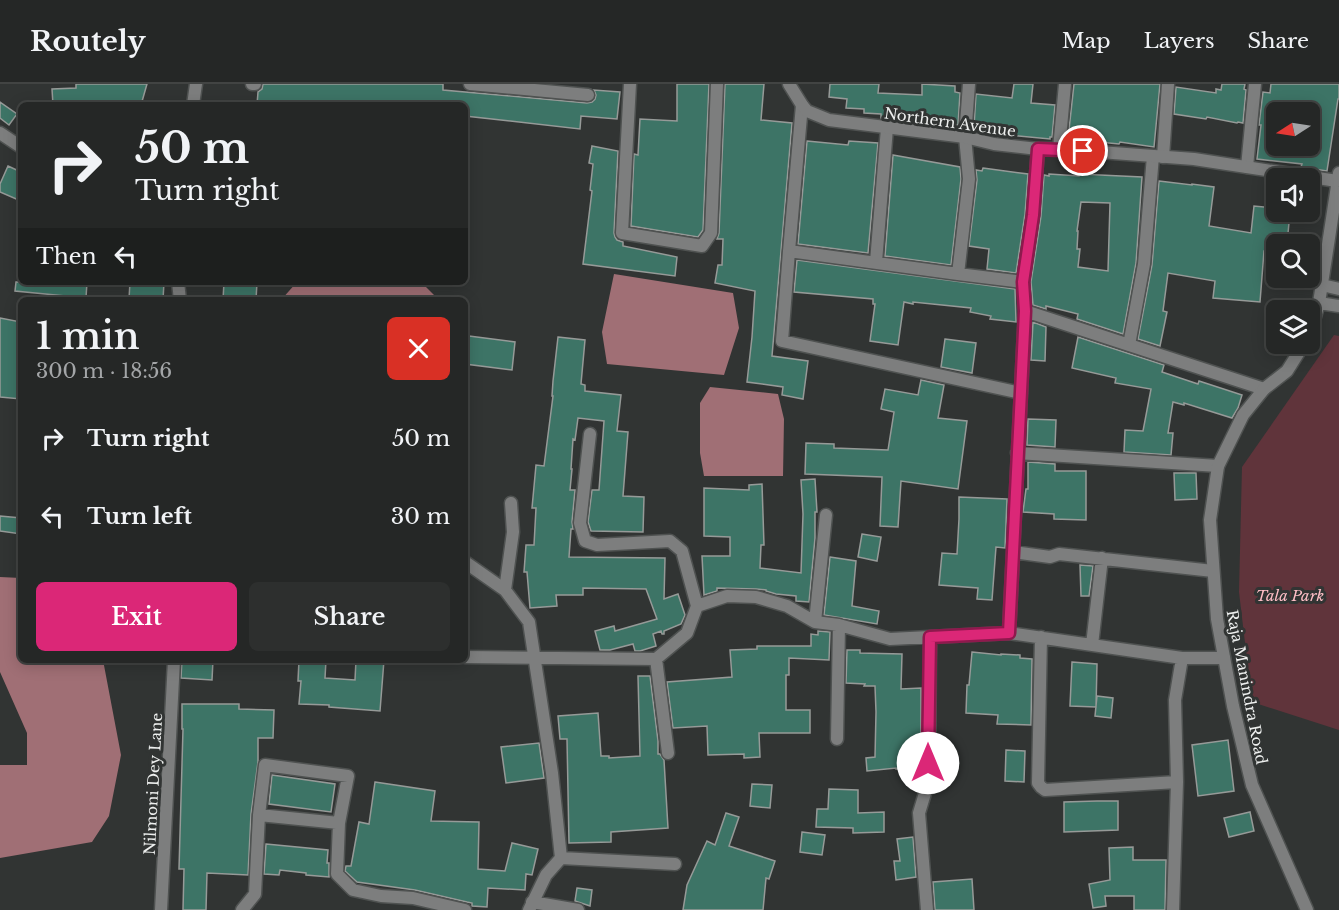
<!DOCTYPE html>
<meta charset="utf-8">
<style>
:root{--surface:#252726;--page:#2d2f2e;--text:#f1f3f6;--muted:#a3a5a7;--line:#424443;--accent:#db2777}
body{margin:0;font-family:"Libre Baskerville",serif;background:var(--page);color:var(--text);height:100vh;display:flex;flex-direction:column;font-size:22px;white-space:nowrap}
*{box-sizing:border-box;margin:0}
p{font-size:20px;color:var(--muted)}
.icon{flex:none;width:33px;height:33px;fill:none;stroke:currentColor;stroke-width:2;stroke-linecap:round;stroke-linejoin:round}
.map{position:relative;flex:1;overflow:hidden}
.side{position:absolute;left:18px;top:213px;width:450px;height:366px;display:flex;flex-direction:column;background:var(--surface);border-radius:9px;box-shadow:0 3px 15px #0003,0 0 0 2px var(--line)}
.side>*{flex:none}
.hud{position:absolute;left:18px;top:18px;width:450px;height:183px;border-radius:9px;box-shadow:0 3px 15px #0003,0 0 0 2px var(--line);background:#252726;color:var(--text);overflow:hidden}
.needle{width:39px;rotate:258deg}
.tools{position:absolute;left:1266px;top:18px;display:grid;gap:12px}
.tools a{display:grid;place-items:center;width:54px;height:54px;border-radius:9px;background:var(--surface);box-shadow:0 3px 15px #0003,0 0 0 2px var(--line);font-size:30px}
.pin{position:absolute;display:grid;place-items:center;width:51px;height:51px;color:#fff;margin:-26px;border:3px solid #fff;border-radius:50%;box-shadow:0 2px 6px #0007}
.me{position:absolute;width:66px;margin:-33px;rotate:0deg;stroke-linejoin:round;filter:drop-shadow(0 0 4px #0008)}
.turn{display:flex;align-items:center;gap:21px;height:126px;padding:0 18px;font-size:27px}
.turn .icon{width:78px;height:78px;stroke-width:2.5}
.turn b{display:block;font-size:42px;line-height:51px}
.then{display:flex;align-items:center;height:57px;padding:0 18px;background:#0003;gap:12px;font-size:22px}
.round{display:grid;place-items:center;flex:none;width:63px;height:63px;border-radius:9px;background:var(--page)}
.overview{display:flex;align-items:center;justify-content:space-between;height:102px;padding:0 18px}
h1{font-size:36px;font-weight:600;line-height:45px}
.action{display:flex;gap:12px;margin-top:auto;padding:12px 18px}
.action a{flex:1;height:69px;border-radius:9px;background:var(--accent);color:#fff;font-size:24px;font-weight:600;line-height:69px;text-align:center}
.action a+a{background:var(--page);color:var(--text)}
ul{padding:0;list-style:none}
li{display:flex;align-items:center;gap:18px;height:78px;padding:0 18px}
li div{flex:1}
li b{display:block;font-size:22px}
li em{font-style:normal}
header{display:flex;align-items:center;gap:36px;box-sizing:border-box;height:84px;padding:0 30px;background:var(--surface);border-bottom:2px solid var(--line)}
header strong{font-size:28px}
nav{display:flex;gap:33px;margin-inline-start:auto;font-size:21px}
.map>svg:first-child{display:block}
</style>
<header>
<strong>Routely</strong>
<nav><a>Map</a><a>Layers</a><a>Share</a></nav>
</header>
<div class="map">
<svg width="1339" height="826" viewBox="0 0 1339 826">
<rect width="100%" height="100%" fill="#313433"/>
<path fill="#60343b" d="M1334,251L1339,252V646L1252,618L1239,508L1242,383Z"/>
<path fill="#a06f75" d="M614,190L733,209L739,244L724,291L607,280L602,248Z
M297,198H421L439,216H281Z
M710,303L778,310L784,335L783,392H704L700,369V319Z
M0,493L21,494V576H103L121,671L109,732L92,758L0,774V681H27V649L0,588Z"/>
<path fill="#3d7466" stroke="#969a98" stroke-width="1.5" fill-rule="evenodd" d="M76,0H147L141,21H53L52,5L76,4Z
M263,0H443V6L587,19L592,18L595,15L596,11L594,6L620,8L617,35L581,32L580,45L465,32V21H257L258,8L262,5Z
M677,0H709L703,146L698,153L631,142L634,70L638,71L640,35L677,37Z
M725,0H764L761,36L792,39L772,272L808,277L803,315L782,311L783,303L747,298L752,253L755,207L715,199L718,181H722L723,155H717L719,149Z
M830,0H879L878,9L922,11V0L955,2V8L960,9L958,41L920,36L881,34V30L864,29V25L846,24L847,15L829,13Z
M1014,0H1033L1031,19L1055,21L1052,53H1050V55L1009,51V46L974,42L976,10L1012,14Z
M1074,0H1160L1154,63L1120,58L1119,60L1068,55Z
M1222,0H1245L1244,5L1246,6L1243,39L1238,38L1237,39L1207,33L1206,35L1174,30L1176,3L1216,9V5L1221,6Z
M1271,0H1339V15H1338L1327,87L1301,83L1302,80L1257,75L1261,41H1259L1263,8L1270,9ZM1276,28H1310V62H1276Z
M0,18L17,30L9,41L0,34Z
M807,57L848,61L849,57L878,59L868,169L798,160Z
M592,62L618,67L614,149L615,153L617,156L623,158V162L677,173L675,192L583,180L592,107L590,106L593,80L589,79Z
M893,71L960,83L961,95L951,181L885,172Z
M8,82L21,88V117L0,108V100Z
M983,84L1028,90L1025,130L1016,189L987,185L989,165L969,162L977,96L976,86L982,87Z
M1049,90L1079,92V90L1142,93L1136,179L1123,250L1077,235L1078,230L1046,222V225L1033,221L1031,198L1041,132L1044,91L1049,92ZM1081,118L1110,119L1108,187L1078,183L1080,165H1077L1078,147H1077Z
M1159,97L1192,101V100L1214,103L1209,142L1251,149L1254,122L1276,124V128H1290L1287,160H1276V168L1264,167L1260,218L1213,214L1215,197L1168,189L1163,227L1167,228L1160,262L1138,255L1152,181Z
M797,176L1015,205L1016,238L990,235L991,232L970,228L971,224L913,218V220L904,218L898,261L870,257L875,220H873V215L794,208Z
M16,198H87L86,214L15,207Z
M130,198H164L163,216L129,215Z
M224,198H257L256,216H223Z
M0,234L21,238V315L0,313Z
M1033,238L1046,243L1045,277L1031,276Z
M469,252L515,258L512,286L465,280Z
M558,253L585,256L581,300L585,301V307L621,311L617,347L628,348L623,412L644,413L643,448L591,447L588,438L592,406H599L604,337L578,334L575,356L573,355L571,385H572L570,406H575L572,438L573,445H571L569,473L665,474L664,515L678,510L685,531L681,540L664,547V550H662L661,547L653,550L656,562L640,567H635L633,560L610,566H600L595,547L614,542L615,547L657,535L646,505L583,504V511H556L557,522L530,524L527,488H524L526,461H534L536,424H532L536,381L544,382L553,312H552L553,297Z
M1078,253L1164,281L1162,288L1198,300L1199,297L1242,311L1238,324L1232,334L1184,319V321L1173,318L1168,349H1173L1171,371L1124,368L1125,346L1143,347L1151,305L1115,299L1116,294L1072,284Z
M945,255L976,259L972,289L941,283Z
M921,296L944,301L938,334L967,337L958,405L901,397L898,443L880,442L882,393L805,390L806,359L834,360V364L888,366L894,328L881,325L885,305L918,311Z
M1028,335L1056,336L1055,363L1027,361Z
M1028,378L1055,380V387H1086V436L1054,435V430L1023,428L1026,405H1028Z
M1174,389H1196L1197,415L1175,416Z
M815,395L817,428H815V454L809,518L796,517V512L776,510L766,507V506L756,505L717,504V507L704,511L702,472H730V453L704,452V404L749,406V401L762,400L764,461H761L760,484L801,489L803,430L801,396Z
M959,413L1007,415L1005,464L996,463L992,516L977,515L978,504L939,501L942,469L957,470L959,435Z
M0,432L21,434V450L0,447Z
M862,450L881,453L877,477L858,473Z
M830,473L856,477L852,522L879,527L877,540L824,531Z
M1080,481L1093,482L1089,512H1081Z
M818,547L830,548L829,576L789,574V591H786V626H810V649H759L760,673L744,674V670L708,671L707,642L673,644L667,598L732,593L730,566L757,565V562H811V550L818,551Z
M847,566H860V569L902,570L901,605L921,604V685H896V684L867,687L866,674L875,673L876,628L875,602H864L865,600L846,599Z
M972,568L1001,571V570L1020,571V574L1032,575L1031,641L997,640L998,631L966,629L967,601H969Z
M182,576H213L212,596L181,594Z
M299,576H326L325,594L355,596L356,576H384L380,627L329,623V621L299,620L301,597H298Z
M1072,578L1097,580L1096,623L1070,622Z
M638,592H650L658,657V670H660L664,676L668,744L611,748V758L569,759L567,655H560L558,632L598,629L601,672H609V674L640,672Z
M1097,612L1113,614L1111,634L1095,632Z
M182,620H239V625L274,626L273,654H258V678L251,730L248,791L207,789L206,826H183L184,785H179L183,645H182Z
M1228,656L1234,707L1198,712L1192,661Z
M539,659L544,694L506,699L501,663Z
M1006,666L1025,667L1024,698L1005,697Z
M272,691L335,700L331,728L269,720Z
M375,698L435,707L431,737L479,738L478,785L505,787L512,759L538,765L532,791L526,790L525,806L488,804L487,823L472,822V819L467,818L415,806L357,798L345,787L346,782H351L359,738L369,740Z
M752,700L772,701L770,724L750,722Z
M829,705L858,706V729L884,728V748L853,749V744L816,743L817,725H828Z
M1097,717H1118V746L1064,748V718Z
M1250,728L1254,747L1229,753L1224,734Z
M726,729L739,733L729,762L775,777L769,795L766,794L763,826H683L687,801L707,757L715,761Z
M802,748L825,751L822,771L800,768Z
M913,753L916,793L896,796L894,777H900L897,755Z
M266,760L328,766L327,779H329V793L306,791V789L280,786L279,791L264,790Z
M1133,763V776H1166L1165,826H1134V812H1105L1106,822L1093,824L1089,800L1110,796L1109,764Z
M972,795L974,826H935L933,798Z
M577,804L592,806L590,822L575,817Z"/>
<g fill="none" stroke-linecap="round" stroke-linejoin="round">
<defs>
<path id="minor" d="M252,0H255
M470,0L588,11
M630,0L622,149L702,162L711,149L717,0
M193,21L196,0
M802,21L789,167L958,190L1023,198
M0,49L21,63
M1038,65L1033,131L1023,198L1025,227L1264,305
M1059,65L1065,0
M1163,73L1168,0
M1247,83L1255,0
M789,167L782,257L1021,309
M876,178L887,44
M958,190L969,95L965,53L969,0
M178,198L180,216
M1129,261L1144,180L1153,72
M590,350L580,439L585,457L597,461L670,457L682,467L697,522
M1017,369L1218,382
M1013,468L1050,473L1059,470L1213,487
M465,478L505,506L529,538L552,689L561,774L546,791L529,826
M505,506L513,448L511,419
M815,538L826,431
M1009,549L1025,227
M1041,553L1038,699L1041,703L1045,706L1177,698
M1092,561L1102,474
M465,573L656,575L687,549L697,522L727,512L756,513L787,522L815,538L839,541L890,555L1009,549L1182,574H1224
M656,575L668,669
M837,655L839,541
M259,731L339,739
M561,774L675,780
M532,818L578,826
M161,826L174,576
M242,826L255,810L259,731L265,681L348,692L339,739L337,790L353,806L381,812L413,814L465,826
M927,826L919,729L929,696L930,553
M1173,826L1177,698L1175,616L1182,574"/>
<path id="tertiary" d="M789,0L802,21L807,27L829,36L965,53L994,60L1038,65H1059L1194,75L1337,97
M1322,201L1339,205
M1319,219L1339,222
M1310,250L1319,219L1339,89
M1304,260L1287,287L1264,305L1243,331L1218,382L1210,436L1217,535L1233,622L1252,701L1307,826"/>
</defs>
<use href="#minor" stroke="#4f5251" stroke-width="15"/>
<use href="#tertiary" stroke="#4f5251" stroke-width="15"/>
<use href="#minor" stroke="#7d7e7e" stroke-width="12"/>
<use href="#tertiary" stroke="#7d7e7e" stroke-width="12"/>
</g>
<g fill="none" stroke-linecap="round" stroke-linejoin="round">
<defs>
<path id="route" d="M928,679L930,553L1009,549L1025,227L1023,198L1033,131L1038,65L1083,67"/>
</defs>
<use href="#route" stroke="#8e194d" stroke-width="15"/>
<use href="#route" stroke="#db2777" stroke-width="10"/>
</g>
<g text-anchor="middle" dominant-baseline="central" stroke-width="6" stroke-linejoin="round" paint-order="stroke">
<g font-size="15" fill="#edefee" stroke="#313433">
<text transform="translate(950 38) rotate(8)">Northern Avenue</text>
<text transform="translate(1247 603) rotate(79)">Raja Manindra Road</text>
<text transform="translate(153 700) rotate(-87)">Nilmoni Dey Lane</text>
</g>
<g font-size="15" font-style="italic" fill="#febec6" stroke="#313433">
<text x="1290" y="511">Tala Park</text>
</g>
</g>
</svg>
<div class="tools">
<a><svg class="needle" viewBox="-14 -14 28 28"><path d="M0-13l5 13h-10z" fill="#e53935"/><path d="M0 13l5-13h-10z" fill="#a3a5a7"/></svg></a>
<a><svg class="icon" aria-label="sound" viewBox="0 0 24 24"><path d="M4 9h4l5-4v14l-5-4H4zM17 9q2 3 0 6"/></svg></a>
<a><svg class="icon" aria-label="search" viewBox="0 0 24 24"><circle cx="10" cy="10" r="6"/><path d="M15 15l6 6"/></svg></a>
<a><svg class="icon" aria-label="layers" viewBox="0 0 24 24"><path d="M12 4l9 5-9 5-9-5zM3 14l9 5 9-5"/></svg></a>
</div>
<div class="pin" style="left:1083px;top:67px;background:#d93025"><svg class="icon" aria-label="arrive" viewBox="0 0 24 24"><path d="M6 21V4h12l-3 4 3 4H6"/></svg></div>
<svg class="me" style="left:928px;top:679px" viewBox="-20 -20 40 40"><circle r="19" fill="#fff"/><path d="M0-13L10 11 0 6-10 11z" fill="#db2777"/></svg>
<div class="hud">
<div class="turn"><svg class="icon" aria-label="right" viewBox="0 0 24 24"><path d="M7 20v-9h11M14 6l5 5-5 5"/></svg><div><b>50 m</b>Turn right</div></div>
<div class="then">Then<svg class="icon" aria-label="left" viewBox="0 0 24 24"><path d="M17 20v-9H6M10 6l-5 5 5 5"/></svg></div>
</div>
<section class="side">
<div class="overview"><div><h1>1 min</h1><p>300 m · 18:56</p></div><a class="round" style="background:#d93025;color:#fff"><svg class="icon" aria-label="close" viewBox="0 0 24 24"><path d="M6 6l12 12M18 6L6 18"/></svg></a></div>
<ul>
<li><svg class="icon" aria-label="right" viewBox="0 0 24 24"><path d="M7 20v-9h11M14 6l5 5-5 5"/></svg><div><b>Turn right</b></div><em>50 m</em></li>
<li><svg class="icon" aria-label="left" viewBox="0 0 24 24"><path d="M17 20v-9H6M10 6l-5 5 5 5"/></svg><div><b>Turn left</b></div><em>30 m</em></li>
</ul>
<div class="action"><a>Exit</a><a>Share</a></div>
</section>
</div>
